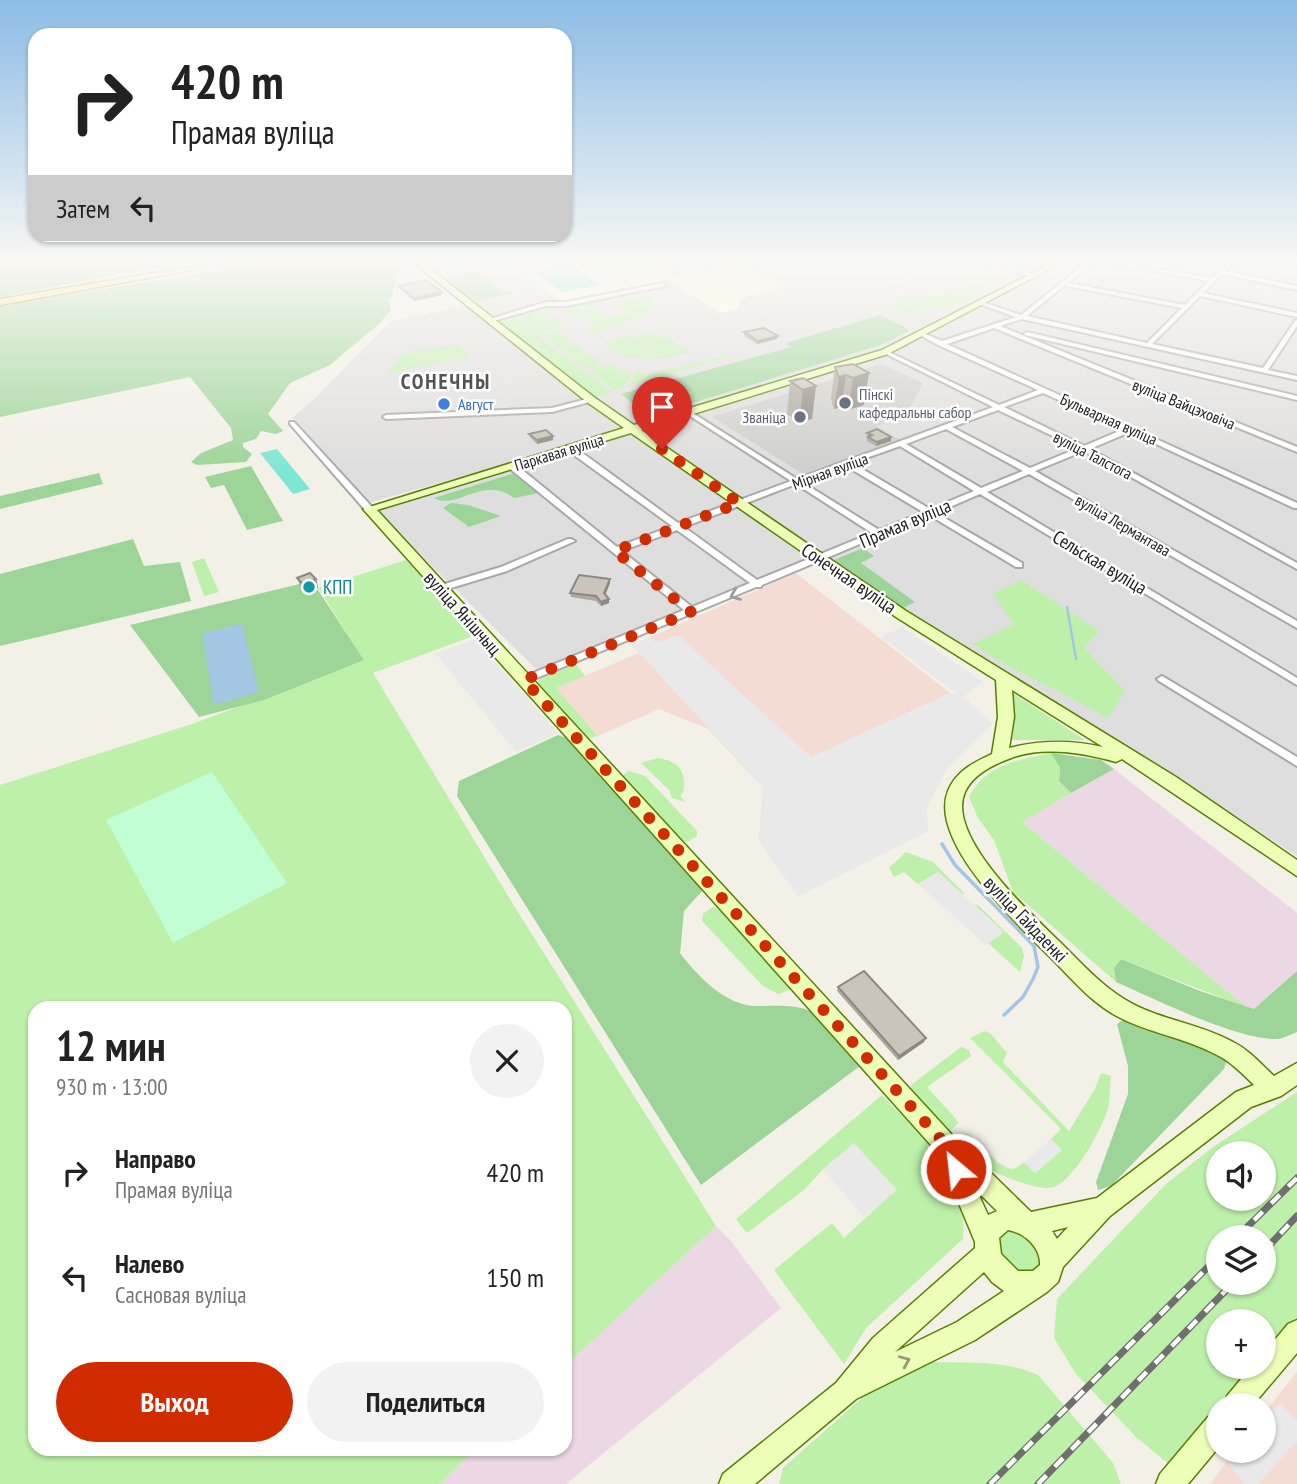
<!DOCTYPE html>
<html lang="ru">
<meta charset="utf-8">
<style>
:root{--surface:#fff;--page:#f2f2f2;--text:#222;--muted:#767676;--accent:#d12b00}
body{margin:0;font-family:"PT Sans Narrow",sans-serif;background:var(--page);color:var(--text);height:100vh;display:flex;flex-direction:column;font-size:26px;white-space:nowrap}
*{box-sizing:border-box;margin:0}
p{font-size:23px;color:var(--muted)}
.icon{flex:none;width:38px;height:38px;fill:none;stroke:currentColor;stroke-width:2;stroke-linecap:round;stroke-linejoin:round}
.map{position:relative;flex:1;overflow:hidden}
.details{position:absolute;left:28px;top:1001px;width:544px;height:455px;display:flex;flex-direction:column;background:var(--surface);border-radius:21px;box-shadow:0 2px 5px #0004}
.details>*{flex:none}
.guide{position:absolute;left:28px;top:28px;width:544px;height:214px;border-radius:21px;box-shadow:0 2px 5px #0004;background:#fff;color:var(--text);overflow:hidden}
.tools{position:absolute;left:1206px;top:1141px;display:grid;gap:14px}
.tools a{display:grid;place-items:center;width:70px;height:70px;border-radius:50%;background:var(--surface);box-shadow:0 2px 5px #0004;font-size:35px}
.pin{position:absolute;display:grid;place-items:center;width:60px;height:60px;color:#fff;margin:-72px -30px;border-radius:50% 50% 50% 0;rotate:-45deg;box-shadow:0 0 7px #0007}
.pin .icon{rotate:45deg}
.me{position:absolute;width:77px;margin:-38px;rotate:332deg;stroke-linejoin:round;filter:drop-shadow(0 0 5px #0008)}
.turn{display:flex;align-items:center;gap:24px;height:147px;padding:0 28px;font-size:32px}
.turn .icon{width:91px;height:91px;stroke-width:2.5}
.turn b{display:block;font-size:49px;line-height:60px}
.then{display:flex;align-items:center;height:66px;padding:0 28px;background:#0003;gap:14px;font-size:26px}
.round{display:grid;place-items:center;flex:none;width:74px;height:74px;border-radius:37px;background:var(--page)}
.summary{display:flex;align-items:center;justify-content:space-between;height:119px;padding:0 28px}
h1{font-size:42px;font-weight:800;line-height:52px}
.cta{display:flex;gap:14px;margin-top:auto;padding:14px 28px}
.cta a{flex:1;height:80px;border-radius:42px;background:var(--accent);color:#fff;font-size:28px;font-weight:800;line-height:80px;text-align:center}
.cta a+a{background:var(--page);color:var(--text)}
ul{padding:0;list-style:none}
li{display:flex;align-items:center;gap:21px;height:105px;padding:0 28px}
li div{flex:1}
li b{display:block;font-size:26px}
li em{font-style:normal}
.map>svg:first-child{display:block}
</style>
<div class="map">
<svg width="1297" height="1484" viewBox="0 0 1297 1484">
<rect width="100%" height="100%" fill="#f2f0e7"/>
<path fill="#dfdede" d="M423,263H987L995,265L991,263H1055L884,352L635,428L575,386Z
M1060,263H1297V856L1138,754L1089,731L820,556L538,671L375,510L887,353Z
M467,305L631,429L368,503L292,418L311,402L391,321Z"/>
<path fill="#f4dcd5" d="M796,573L950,693L963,697L992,724L946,770L926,808L928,831L798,896L759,840L763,787L708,729L659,709L598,736L556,688L639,653L632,645Z
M1297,1371V1484H1210L1235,1451H1264V1414Z"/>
<path fill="#ebd8e4" d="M1114,769L1297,913V971L1254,1009L1246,1007L1021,821Z
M716,1226L730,1240L781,1308L566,1484H439L476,1449H565V1366Z"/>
<path fill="#f9ffe2" d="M527,263H663L675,270L660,283L567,301L557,299L514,267Z
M740,264L783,288L742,298L738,309L721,313L667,280Z"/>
<path fill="#cfcfcf" d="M881,364L923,383L907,414L876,426L900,440L803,474L712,417Z"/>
<path fill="#bdf0a9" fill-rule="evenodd" d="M981,281L985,292L950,308C936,304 928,310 914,312C906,313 900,310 891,313L898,297C927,300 954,292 981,281Z
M654,295L649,313L594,334L583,328L596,324L589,319L576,318L561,307L598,300L601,302L593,306L609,317L630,312L613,303Z
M555,306L557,308L541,311L564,327L538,333L517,316L528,311L515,315L533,307Z
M514,317L612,393L595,397L589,395L497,322Z
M562,329L564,330L560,331L561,334L597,362L604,364L587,369L541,334Z
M656,332L690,352L648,361L644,358L621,357L623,356L603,342Z
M457,344L470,356L386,374L404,353L411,354L414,348L417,347L423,352Z
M729,354L732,356L627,387L639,370L645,375L651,374Z
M614,364L620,372H634L622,388L615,390L588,371Z
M204,558L219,592L204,596L192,562Z
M406,560L476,635L373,673L511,901L716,1226L565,1366V1008H35V1449H476L439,1484H0V785L192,724L364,660L318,588Z
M1021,580L1099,631L1084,648L1125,691L1108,718C1064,693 1014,672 973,644L1014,624L993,594Z
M576,664L585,676L556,688L598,736L585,739L536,684L540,679Z
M1013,693L1085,740H1012L1011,694Z
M1051,753L1060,768L1059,781L1071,793L1022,822L1246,1007L1121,959L1114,968L1116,982L1013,892L994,840L978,818L969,797C986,764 1018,760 1051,753Z
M658,758C680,761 687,773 683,793L680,795L685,802L672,798L669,790L641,763Z
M629,771L645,776L697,831V836L689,841L680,842L620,777Z
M906,852L933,862L964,893L962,894L938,872L918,884L904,872L894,877L889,868Z
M977,904L1022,948L1024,956L1020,972L988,943L1003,932L976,907Z
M713,907L722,910L791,986L789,990L778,994L763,986L702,921L703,914Z
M984,1031L990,1033L1007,1053L1003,1062L1069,1131L1095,1089L1101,1073L1111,1076C1110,1087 1110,1098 1108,1108C1102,1129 1075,1179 1054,1187C1040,1192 996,1175 984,1165C976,1159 969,1149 962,1141L963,1135L967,1133L997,1162L1010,1169L1016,1168L1024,1162L1035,1173L1062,1150L1051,1139L1061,1129L970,1038Z
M961,1047L969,1050L971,1056L927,1087L956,1119L958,1123L951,1130L945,1129L911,1091V1085Z
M1297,1092V1323L1264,1361V1321H1218V1367H1259L1225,1405H1218V1414L1171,1466L1137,1438L1076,1374L1054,1338L1057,1299L1166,1184L1213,1147ZM1218,1153H1264V1199H1218ZM1218,1237H1264V1283H1218Z
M882,1095C921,1136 969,1177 963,1239L866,1328L844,1364L774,1270L832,1223L844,1238L897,1189L823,1169L805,1189L747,1233L736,1219Z
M998,1225L1042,1243L1041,1273H1005L994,1230Z
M930,1362C966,1363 1005,1360 1038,1375L1113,1463L1121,1484H779L783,1468L872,1389L895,1373Z"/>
<path fill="#9dd598" d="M0,263H180L0,297Z
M260,263H403L393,288V296L388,300L391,310L380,323L330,365L290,383L268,414L283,431L276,434L261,431L256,439L243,443V447L252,454L246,462L197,465L191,462L201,453L233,440L231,428L190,377L0,417V306Z
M476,270L504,292H515L476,301L443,278Z
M880,315L910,330L881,345L650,416L621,394L791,347L786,343Z
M251,466L283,521L247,530L224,485L211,488L205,477Z
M99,473L103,484L0,509V496Z
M515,473L539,493L514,498C484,474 456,511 434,498Z
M451,503L468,505L501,516L469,527L443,508Z
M133,539L144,566L180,562L191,601L0,646V574Z
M863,548L874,556L861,563L915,602L903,608L834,560Z
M312,581L364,660L264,700L199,717L130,625Z
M558,735L572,740L703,890L684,911L680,953C698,976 725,1006 757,1006C774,1006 795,1004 810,1011C831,1021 848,1047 864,1063L701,1185L457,796L459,781Z
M1051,753L1101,760L1114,769L1071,793L1059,781L1060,768Z
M1121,959L1200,991L1254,1009L1297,971V1032C1291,1034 1283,1039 1277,1039C1237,1040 1155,999 1116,982L1114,968Z
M1127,1017L1221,1052L1227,1059L1224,1069L1111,1186L1098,1190L1096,1182L1128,1094V1066L1117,1024Z"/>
<path fill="#c1fed3" d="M212,772L287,883L173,943L106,820Z"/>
<path fill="#7ee7d4" d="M570,264L600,285L562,292L533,271Z
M277,449L310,489L293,494L260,453Z"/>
<path fill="#e9e9e9" d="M902,627L983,682L963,697L992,724L946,770L926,808L928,831L798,896L759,840L763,787L632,645L648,638L658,642L678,635L811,757L950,693L960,696L881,637Z
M475,639L558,733L516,752L436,654Z
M938,872L1001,929L1002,934L986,945L918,884Z
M1051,1139L1062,1150L1035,1173L1024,1162Z
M854,1143L897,1190L864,1217L823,1169Z
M1280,1403L1297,1421V1441L1258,1484H1245L1226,1461L1236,1451H1264V1421Z"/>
<path fill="#dddae8" d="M897,263H910L891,313L886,315L881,313L889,290L884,286Z"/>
<path fill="#a3c7e3" d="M242,624L259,692L214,705L202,633Z"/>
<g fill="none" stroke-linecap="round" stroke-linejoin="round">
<path stroke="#a3c7e3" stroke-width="2.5" d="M1067,607L1076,659"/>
<path stroke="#a3c7e3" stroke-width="3.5" d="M942,844L955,865L1034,946L1038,967L1033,979L1023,997L1004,1015"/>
<defs>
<path id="street" d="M986,263H994L1036,276L1031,277Z
M1086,263H1092L1068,283L1185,305L1209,281L1113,263H1123L1212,278L1227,263H1232L1225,271L1297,286V290L1222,274L1203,293L1297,313V317L1200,296L1152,344L1263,368L1295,321L1297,320V326L1268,370L1297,376V380L1022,319L1000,326L1297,447V452L994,328L947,344L1297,503V508H1294L1130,432L1090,449L1297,563V569L1084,451L1035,471L1297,621V628L1029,474L987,492L1297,678V685L980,494L936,513L1022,563V567H1016L929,515L762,585L761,587H756L527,682H521L519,680L521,678L684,610L509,468V464H515L617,547L672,526L567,450V446H573L678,523L791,481L687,414V412H691L797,479L988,409L993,407L882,352L887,351L999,405L1038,390L938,345L918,334L923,333L942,341L1016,317L977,303L982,302L1021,315ZM1065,285L1066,286L1182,308L1147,343L1027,316ZM1043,393L1124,429L1084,446L1004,407ZM998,410L1078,448L1030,468L952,427ZM946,429L1023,471L981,488L906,444ZM900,446L974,491L930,509L852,463ZM846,466L923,512L879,530L802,482ZM796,484L872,533L757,580L684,527ZM677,530L750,583L692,607L622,551Z
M663,283L666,285L665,286L566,306H546L490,322L487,320L546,302H566Z
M1027,332L1297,396V400L1025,335L1024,334Z
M591,398L594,400L593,401L552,412L386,419L383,417L386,415L552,408Z
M290,422H294L372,507V511H366L290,424Z
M568,539H571L575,541L507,571L441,591L437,588L438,586L501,567Z
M1162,676L1297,757V766L1159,681L1157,679Z"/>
<path id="secondary" d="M414,263H423L595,398L634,425L882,350L1052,263H1061L888,354L641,430L906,611L1176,777L1297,860V876L1122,759L1116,762C1083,753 1044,746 1011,758C993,765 973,774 965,792C945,836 1032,915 1061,943C1081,963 1100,984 1124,999C1158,1020 1199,1023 1233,1042C1249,1050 1261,1064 1274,1076L1297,1063V1085L1281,1096L1251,1107L1110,1216L1063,1267L1058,1282L1047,1292L975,1340L856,1399L755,1484H719L723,1474L836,1383L873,1338L975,1248V1242L938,1153L363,509L624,428L587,402ZM631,433L896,617L996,680L998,717L992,754C973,763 956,771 948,791C928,841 1018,925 1050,957C1070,977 1088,999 1113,1014C1146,1033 1184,1037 1217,1055C1231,1062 1243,1074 1254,1085L1236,1092L1097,1198L1031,1212L954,1137L377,510ZM1012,690L1103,747C1072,740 1041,740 1009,748L1014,717ZM977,1191L997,1211L988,1215ZM1068,1227L1057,1239L1052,1231ZM1008,1230C1025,1233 1041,1248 1040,1265L1033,1271H1018L1001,1254L999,1238ZM984,1272L992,1282L1004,1291L957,1322L895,1352Z
M1297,1320V1353L1253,1405H1223L1227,1396L1251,1367H1264V1353L1288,1324Z
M1218,1414V1448L1188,1484H1156L1160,1474L1208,1417Z"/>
<path id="primary" d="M213,263H231L0,305V299Z"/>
</defs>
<use href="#street" stroke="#a8a8a8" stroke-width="4"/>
<use href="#secondary" stroke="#577f00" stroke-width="3"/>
<use href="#primary" stroke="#9d8a00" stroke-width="3"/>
<use href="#street" fill="#fff" fill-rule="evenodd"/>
<use href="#secondary" fill="#edffb7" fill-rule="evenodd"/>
<use href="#primary" fill="#ffe99e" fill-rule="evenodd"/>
<defs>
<path id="rail" d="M1237,1237L1297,1178
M1264,1251L1297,1216
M990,1484L1218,1257
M1038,1484L1233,1283"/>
</defs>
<use href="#rail" stroke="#6f6f6f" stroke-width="7"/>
<use href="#rail" stroke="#fff" stroke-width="4.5" stroke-dasharray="12" stroke-linecap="butt"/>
</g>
<path fill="#aea99f" d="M399,286L442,292V295L414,301L400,289Z
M744,332L777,339L757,344L744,336Z
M853,364L864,405L848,410L841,407L834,409L831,399L835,367Z
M803,378L812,419L799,422L787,414L790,381Z
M867,433L891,441L876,446L867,441Z
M529,434L553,440L537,444L530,437Z
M297,578L316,579L318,588L306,592L300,586Z
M610,583L605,595L609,599V603L601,606L596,601L571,597L570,593Z
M838,987L924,1042L898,1060L837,991Z"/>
<path fill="#8d8982" d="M442,292V295L414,301L413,298Z
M778,336L777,339L757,344L758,341Z
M869,373L864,405L848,410L853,378Z
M846,375L841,407L834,409L839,377Z
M816,386L812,419L799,422L803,390Z
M553,436V440L537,444V440Z
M891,437V441L876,446L877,442Z
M316,579L318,588L306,592L303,584Z
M610,579V583L604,598V593Z
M609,599V603L601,606V602Z
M926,1038L924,1042L898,1060L899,1056Z"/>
<path fill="#cac4b9" stroke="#8d8982" stroke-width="2" d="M426,280L442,292L413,298L399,286Z
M764,328L778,336L758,341L744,332Z
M853,364L869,373L853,378L846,375L839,377L835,367Z
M803,378L816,386L803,390L790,381Z
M877,429L891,437L877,442L868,437L872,435L867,433Z
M546,430L553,436L537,440L529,434Z
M310,573L316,579L303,584L297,578Z
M579,575L610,579L604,593L609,599L601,602L596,596L570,593Z
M864,971L926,1038L899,1056L838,987Z"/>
<defs><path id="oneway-chevron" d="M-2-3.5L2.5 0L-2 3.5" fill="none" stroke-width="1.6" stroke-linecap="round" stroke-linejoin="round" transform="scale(1.75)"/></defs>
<use stroke="#9b9b9b" href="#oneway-chevron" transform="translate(735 595) rotate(158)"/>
<use stroke="#919b74" href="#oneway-chevron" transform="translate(905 1361) rotate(-23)"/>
<linearGradient id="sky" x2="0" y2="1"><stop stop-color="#8cbce6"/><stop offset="0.56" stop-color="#f9f8f4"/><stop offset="1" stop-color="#f9f8f4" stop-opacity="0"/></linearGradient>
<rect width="1297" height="470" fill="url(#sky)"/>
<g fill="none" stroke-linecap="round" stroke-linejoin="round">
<path stroke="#d12b00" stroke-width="12" stroke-dasharray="0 21.6" d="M662,449L739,503L615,551L691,612L524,680L946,1145L956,1169"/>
</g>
<g fill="#6b7280" stroke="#fff" stroke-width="2.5">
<circle cx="845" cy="403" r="7"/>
<circle cx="800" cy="417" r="7"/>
</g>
<circle fill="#3f7fe0" stroke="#fff" stroke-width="2.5" cx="444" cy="404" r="7"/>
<circle fill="#0f9aa8" stroke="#fff" stroke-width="2.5" cx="309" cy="587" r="7"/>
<g text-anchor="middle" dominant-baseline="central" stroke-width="5" stroke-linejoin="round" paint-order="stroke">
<g font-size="16" fill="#5b616d" stroke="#fff" text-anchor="start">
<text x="859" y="394">Пінскі<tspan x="859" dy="18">кафедральны сабор</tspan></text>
<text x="786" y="417" text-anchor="end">Званіца</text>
</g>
<g font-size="16" fill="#366cbe" stroke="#fff" text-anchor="start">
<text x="458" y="404">Август</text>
</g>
<g font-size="16" fill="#212121" stroke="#fff">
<text transform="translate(1184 404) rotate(22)">вуліца Вайцэховіча</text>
<text transform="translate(1109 419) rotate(24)">Бульварная вуліца</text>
<text transform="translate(559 452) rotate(-17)">Паркавая вуліца</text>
<text transform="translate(1093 455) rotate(27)">вуліца Талстога</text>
<text transform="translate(830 471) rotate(-20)">Мірная вуліца</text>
<text transform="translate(1123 525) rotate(30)">вуліца Лермантава</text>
</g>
<g font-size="19" fill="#212121" stroke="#fff">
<text transform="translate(905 523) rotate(-23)">Прамая вуліца</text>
<text transform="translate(1100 562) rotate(31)">Сельская вуліца</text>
<text transform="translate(849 578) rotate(34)">Сонечная вуліца</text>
<text transform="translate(463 613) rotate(48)">вуліца Янішчыц</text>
<text transform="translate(1026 919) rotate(46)">вуліца Гайдаенкі</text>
</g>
<g font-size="19" fill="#0d838f" stroke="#fff" text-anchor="start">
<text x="323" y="587">КПП</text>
</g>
<g font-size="21" font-weight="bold" letter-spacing="2" fill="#545454" stroke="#fff">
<text x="446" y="381">СОНЕЧНЫ</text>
</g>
</g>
</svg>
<div class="tools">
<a><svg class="icon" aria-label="sound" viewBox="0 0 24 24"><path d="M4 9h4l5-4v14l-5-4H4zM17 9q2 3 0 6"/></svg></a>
<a><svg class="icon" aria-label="layers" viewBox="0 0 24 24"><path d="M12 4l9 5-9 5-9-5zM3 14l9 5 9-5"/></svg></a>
<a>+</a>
<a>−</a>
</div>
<div class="pin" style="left:662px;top:449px;background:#d93025"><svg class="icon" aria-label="arrive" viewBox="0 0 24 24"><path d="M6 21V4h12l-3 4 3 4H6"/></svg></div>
<svg class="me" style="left:956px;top:1169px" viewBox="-20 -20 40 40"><circle r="17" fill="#d12b00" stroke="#fff" stroke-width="3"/><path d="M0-11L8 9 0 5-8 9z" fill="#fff"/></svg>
<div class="guide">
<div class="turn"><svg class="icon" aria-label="right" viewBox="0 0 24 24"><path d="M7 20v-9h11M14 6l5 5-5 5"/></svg><div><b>420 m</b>Прамая вуліца</div></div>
<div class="then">Затем<svg class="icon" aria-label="left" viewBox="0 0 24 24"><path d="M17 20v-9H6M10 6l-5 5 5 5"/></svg></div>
</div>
<section class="details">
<div class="summary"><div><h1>12 мин</h1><p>930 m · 13:00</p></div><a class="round"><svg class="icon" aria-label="close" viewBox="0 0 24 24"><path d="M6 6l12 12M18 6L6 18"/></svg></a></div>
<ul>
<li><svg class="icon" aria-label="right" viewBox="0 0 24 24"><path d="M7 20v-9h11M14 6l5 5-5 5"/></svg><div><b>Направо</b><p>Прамая вуліца</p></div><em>420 m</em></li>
<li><svg class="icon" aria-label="left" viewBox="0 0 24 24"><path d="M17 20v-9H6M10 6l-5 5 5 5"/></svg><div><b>Налево</b><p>Сасновая вуліца</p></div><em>150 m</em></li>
</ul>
<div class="cta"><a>Выход</a><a>Поделиться</a></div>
</section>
</div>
